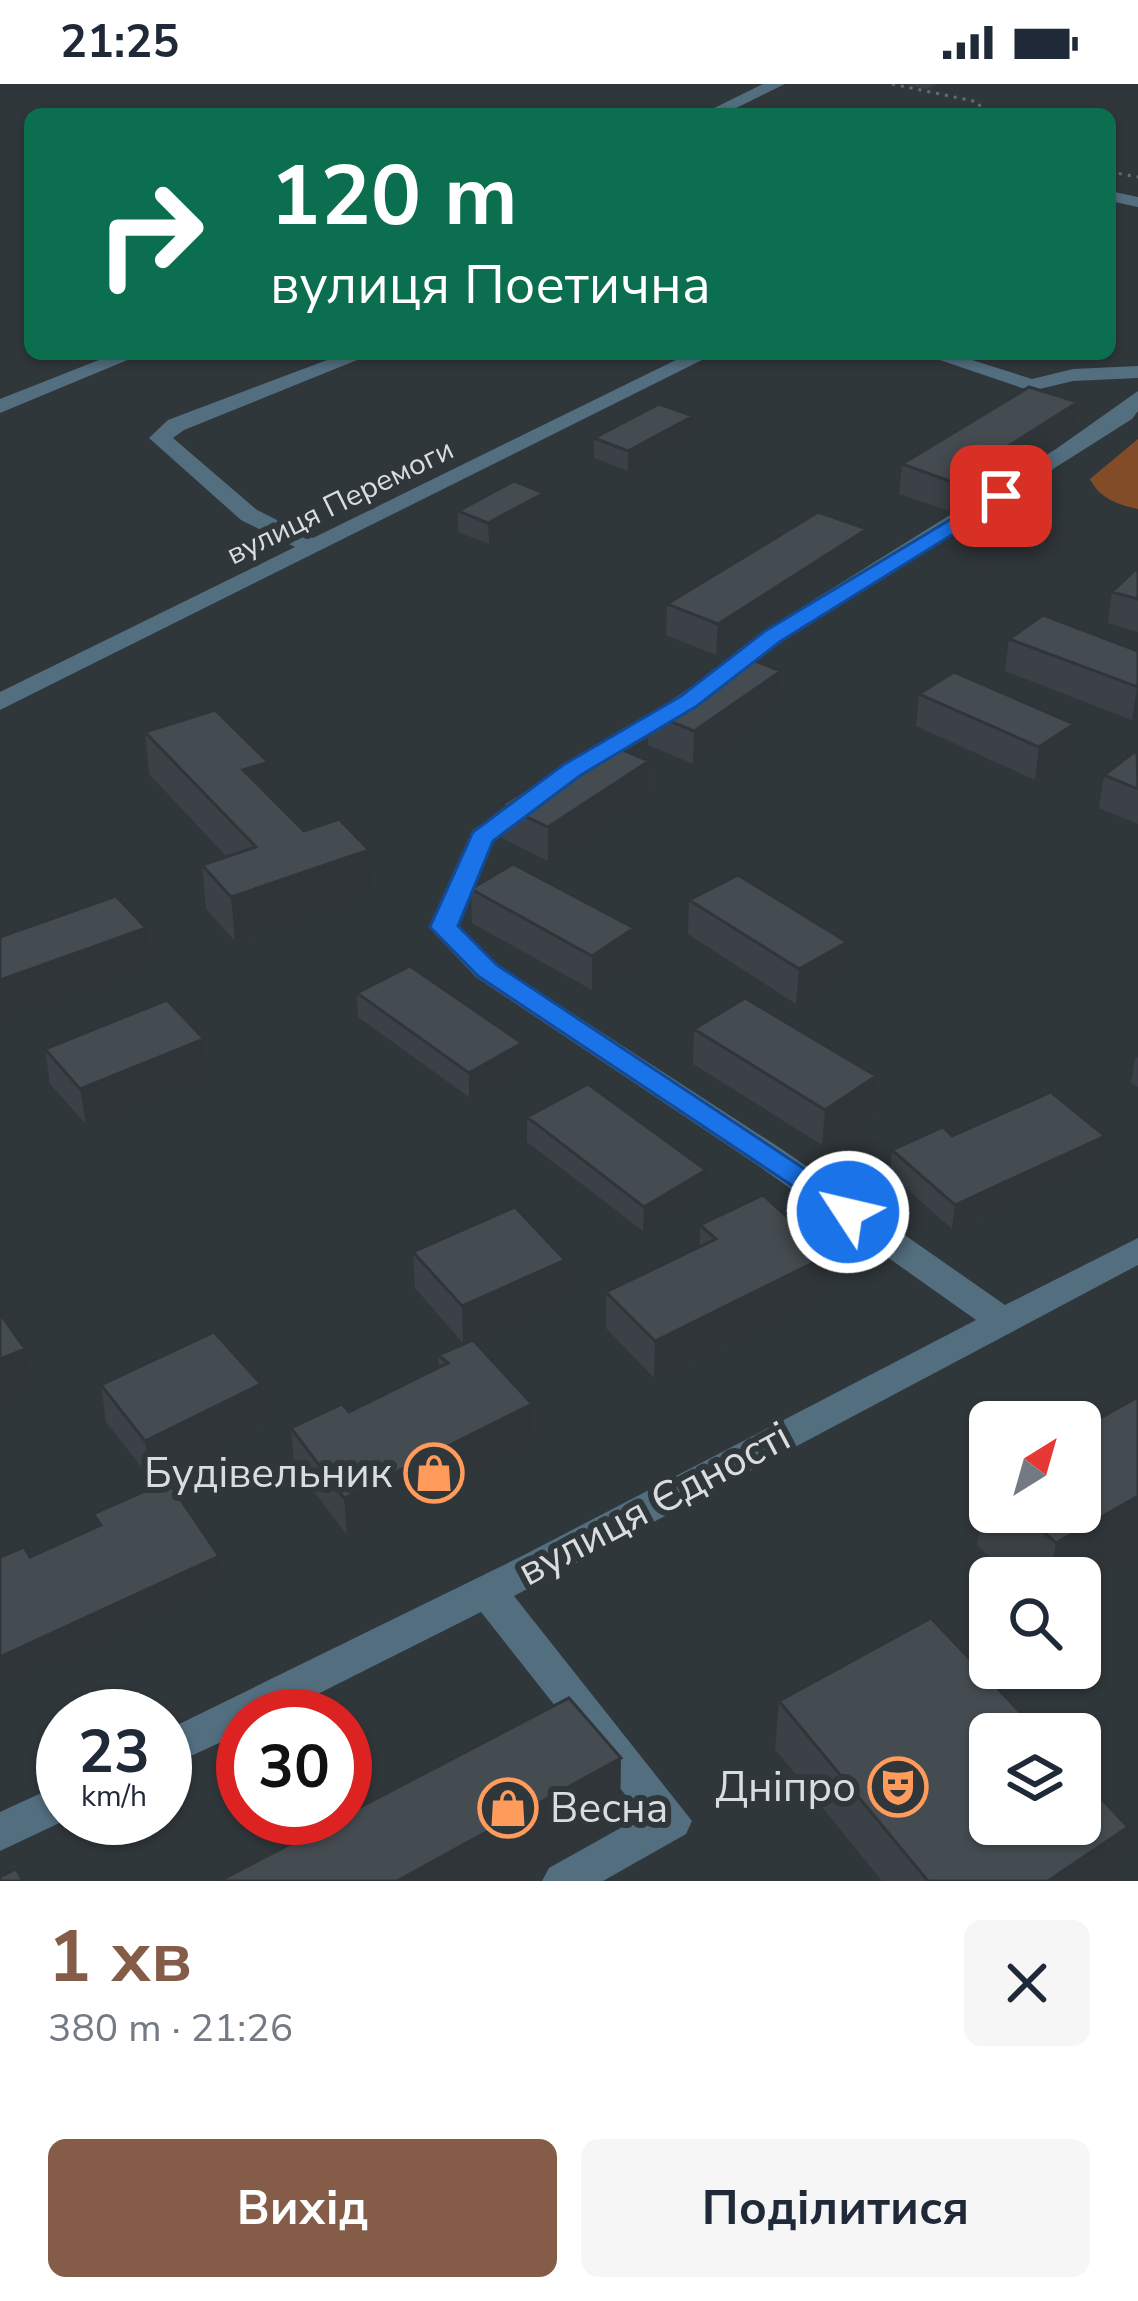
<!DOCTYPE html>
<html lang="uk">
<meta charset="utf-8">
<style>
:root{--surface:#fff;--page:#f6f6f7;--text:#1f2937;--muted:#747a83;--accent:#845c47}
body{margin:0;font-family:"Nunito Sans",sans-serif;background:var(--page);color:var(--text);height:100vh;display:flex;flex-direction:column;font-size:45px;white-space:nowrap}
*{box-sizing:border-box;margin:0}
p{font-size:39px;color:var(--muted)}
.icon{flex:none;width:66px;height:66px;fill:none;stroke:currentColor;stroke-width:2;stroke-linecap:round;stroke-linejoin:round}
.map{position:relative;height:1797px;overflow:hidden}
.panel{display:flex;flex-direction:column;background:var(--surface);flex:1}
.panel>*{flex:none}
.guide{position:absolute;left:24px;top:24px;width:1092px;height:252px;border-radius:18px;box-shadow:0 3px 9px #0004;background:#0b6e4f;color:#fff;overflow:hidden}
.needle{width:78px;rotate:37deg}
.buttons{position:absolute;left:969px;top:1317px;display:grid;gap:24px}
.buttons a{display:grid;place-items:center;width:132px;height:132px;border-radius:18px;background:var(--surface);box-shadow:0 3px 9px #0004;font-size:60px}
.speed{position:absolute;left:36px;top:1605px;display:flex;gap:24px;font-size:60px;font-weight:700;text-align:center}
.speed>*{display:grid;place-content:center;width:156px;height:156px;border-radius:50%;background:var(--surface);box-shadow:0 3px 9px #0004;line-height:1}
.speed small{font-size:30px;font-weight:400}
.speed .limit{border:18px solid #d22;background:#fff;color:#111}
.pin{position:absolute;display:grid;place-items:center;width:102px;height:102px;color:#fff;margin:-51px;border-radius:24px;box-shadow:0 6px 18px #0006}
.me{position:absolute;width:132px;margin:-66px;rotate:305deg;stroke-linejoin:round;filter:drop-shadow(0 0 9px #0008)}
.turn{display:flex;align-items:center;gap:42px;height:252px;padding:0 48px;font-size:54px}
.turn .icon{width:156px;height:156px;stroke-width:2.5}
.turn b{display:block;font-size:84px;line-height:102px}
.round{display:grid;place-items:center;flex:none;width:126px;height:126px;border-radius:18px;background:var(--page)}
.headline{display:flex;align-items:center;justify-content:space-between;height:204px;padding:0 48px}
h1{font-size:72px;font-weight:700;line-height:90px;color:var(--accent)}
.action{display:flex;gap:24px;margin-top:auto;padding:24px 48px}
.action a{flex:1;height:138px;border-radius:18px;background:var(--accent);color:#fff;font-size:48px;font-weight:700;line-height:138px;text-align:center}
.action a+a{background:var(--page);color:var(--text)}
.status{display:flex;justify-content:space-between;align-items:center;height:84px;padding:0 60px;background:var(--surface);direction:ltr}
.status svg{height:33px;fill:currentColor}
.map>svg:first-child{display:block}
</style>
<div class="status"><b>21:25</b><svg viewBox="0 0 49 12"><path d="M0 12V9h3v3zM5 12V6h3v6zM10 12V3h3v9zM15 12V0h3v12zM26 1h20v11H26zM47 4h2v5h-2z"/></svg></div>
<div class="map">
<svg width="1138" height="1797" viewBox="0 0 1138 1797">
<rect width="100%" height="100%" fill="#30373b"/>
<path fill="#834c29" d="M1138,355V425C1118,421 1099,414 1090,395Z"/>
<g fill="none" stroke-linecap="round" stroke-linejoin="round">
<path stroke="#666c70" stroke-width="3" stroke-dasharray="3 6" stroke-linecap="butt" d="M892,0L978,18L984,30
M1110,88L1138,93"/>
<path fill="#536e7f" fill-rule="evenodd" d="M763,0H785L724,30H702Z
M1110,107L1138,113V123L1110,117Z
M114,270H142L0,329V315Z
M343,270H372L184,346L173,354L257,426L313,454L688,270H714L0,626V608L295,463L241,436L149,354L168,336Z
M922,270H953L1032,295L1073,285L1138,282V294L1073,297L1031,307Z
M1138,307V327L1132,335L782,557L698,623L590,687L581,689L568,681L680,613L764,547L1056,365Z
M533,707L547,715L494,757L459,842L498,881L783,1066L1005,1221L1138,1154V1181L514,1512L692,1737L686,1750L603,1797H542L549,1784L642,1732L481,1528L274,1632H243V1648L165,1684V1647L522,1472L976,1236L759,1082L476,893L434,849L429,843L472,747Z
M63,1699V1734H70L0,1767V1728Z"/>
</g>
<path fill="#3b4146" d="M906,0H937L926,5Z
M1074,347L949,427L899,410L902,380Z
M692,352L628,387L594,374V354Z
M458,427L544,429L489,460L458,448Z
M867,445L865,475L716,571L666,551L667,520Z
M1138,483V548L1108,539L1112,508Z
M1009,555L1138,567V631L1132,636L1005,587Z
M781,587L779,619L693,680L648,661L649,629Z
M919,610L1070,672L1035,696L916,642Z
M145,648L271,714L372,809L235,857L206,825L202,781L227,773L149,690Z
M1138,667V740L1099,724L1104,691Z
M649,677L648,710L548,777L502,754L501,721Z
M471,805L634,844V879L592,906L472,839Z
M689,816L845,892L796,920L688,850Z
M357,909L522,959L523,983L469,1013L358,933Z
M694,945L873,1028L822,1061L693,980Z
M204,955L208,990L86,1040L50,1000L45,965Z
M1138,973V1003L1131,999L1135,975Z
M527,1033L705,1111L643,1147L527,1058Z
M952,1052L1101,1076L952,1145L890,1090L892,1066Z
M700,1141L826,1207L654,1294L606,1244V1208L700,1163Z
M413,1168L565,1212L463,1259L415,1204Z
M438,1271L532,1320L533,1357L347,1451L294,1381L291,1344L349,1328L439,1283Z
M101,1301L265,1337L150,1394L106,1338Z
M1138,1313V1470L1080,1504V1494H1012L977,1461L986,1396L990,1394V1428H1080Z
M779,1617L1118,1791L1110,1797H882L775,1665Z"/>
<path fill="#303539" d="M1078,318L1074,347L949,427L952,398Z
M693,332L692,352L628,387V367Z
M544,409V429L489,460L488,439Z
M867,445L865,475L716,571L718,540Z
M781,587L779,619L693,680L694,647Z
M1138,603V631L1132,636L1137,604Z
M1074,640L1070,672L1035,696L1039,663Z
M649,677L648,710L548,777V743Z
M268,678L272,721L243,686Z
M369,766L372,809L235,857L231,813Z
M146,844L150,878L0,933V896Z
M634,844V879L592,906V872Z
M847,858L845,892L796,920L799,885Z
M204,955L208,990L86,1040L80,1005Z
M522,959L523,983L469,1013V989Z
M876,992L873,1028L822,1061L825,1026Z
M1105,1052L1101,1076L952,1145L955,1121Z
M706,1086L705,1111L643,1147L644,1123Z
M829,1171L826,1207L654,1294L655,1257Z
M565,1176V1212L463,1259L462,1222Z
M25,1265L31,1302L0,1315V1275Z
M261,1300L265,1337L150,1394L145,1357Z
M532,1320L533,1357L347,1451L344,1414Z
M1138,1412V1470L1080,1504V1494H1050L1056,1459Z
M219,1472L222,1497L0,1601V1573Z
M621,1674L620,1740L519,1797H397Z
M1128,1743L1118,1791L1110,1797H1048Z"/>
<path fill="#454c51" stroke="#303539" stroke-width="3" d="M840,22L874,30H828Z
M1029,303L1078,318L952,398L902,380Z
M659,320L693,332L628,367L594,354Z
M514,397L544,409L488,439L458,427Z
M818,428L867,445L718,540L667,520Z
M1138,483V515L1112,508Z
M1043,531L1138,567V603L1009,555Z
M737,570L781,587L694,647L649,629Z
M954,588L1074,640L1039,663L919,610Z
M215,626L268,678L243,686L304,747L339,735L369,766L231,813L202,781L256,763L145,648Z
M602,657L649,677L548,743L501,721Z
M1137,666L1138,705L1104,691Z
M513,780L634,844L592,872L471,805Z
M738,791L847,858L799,885L689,816Z
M116,812L146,844L0,896V853Z
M410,882L522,959L469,989L357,909Z
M745,914L876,992L825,1026L694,945Z
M167,916L204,955L80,1005L45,965Z
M588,1000L706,1086L644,1123L527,1033Z
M1051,1008L1105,1052L955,1121L892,1066L943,1043L952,1052Z
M763,1111L829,1171L655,1257L606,1208L716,1155L700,1141Z
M515,1123L565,1176L462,1222L413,1168Z
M0,1229L25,1265L0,1275Z
M214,1248L261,1300L145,1357L101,1301Z
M473,1256L532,1320L344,1414L291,1344L342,1320L349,1328L448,1279L438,1271Z
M1138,1313V1412L1056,1459L1021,1428H1080V1345Z
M168,1397L219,1472L0,1573V1473L24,1463L30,1473L101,1441L93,1430Z
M931,1534L1041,1650H990V1740H1080V1692L1128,1743L1048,1797H928L779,1617Z
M569,1614L621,1674L397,1797H219L340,1734H345V1731Z
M16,1785L23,1797H0V1793Z"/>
<path fill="#1a73e8" stroke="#114b97" stroke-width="3" d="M1001,405L1011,412L1008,416L781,557L697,622L581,691L493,757L458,842L497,881L859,1121L863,1128L848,1139L478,892L430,843L473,748L563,681L681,612L765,547Z"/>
<defs>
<symbol id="shop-ring" viewBox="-11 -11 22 22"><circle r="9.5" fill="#30373b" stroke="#ff9b5b" stroke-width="1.5"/><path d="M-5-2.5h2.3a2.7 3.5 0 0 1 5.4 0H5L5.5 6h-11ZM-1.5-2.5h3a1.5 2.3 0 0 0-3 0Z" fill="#ff9b5b"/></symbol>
<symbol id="theatre-ring" viewBox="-11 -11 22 22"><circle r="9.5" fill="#30373b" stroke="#ff9b5b" stroke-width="1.5"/><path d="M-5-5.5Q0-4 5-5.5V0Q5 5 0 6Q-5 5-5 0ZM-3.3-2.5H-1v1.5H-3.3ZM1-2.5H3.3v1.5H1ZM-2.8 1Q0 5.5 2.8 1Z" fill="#ff9b5b"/></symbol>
</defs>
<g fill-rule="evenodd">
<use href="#shop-ring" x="401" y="1356" width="66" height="66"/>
<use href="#theatre-ring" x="865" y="1670" width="66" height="66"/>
<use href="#shop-ring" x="475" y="1691" width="66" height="66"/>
</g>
<g text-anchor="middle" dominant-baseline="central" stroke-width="12" stroke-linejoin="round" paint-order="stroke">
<g font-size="30" fill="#d9dde0" stroke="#30373b">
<text transform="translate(340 418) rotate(-26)">вулиця Перемоги</text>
</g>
<g font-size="42" fill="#d9dde0" stroke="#30373b" text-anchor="end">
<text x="392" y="1389">Будівельник</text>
<text x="856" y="1703">Дніпро</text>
<text x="550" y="1724" text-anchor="start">Весна</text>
</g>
<g font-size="42" fill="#d9dde0" stroke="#30373b">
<text transform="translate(654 1420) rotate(-28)">вулиця Єдності</text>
</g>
</g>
</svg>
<div class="buttons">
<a><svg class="needle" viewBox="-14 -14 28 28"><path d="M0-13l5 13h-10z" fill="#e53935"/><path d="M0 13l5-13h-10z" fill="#747a83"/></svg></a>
<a><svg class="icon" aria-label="search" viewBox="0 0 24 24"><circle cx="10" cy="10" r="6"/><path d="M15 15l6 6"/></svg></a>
<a><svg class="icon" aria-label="layers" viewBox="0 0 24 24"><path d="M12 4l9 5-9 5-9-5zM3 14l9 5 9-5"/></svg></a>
</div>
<div class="speed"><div>23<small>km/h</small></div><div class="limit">30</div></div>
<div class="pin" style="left:1001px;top:412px;background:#d93025"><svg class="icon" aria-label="arrive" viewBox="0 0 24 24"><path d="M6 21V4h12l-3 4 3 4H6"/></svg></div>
<svg class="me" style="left:848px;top:1128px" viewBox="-20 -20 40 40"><circle r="17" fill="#1a73e8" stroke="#fff" stroke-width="3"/><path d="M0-11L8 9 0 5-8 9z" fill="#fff"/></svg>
<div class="guide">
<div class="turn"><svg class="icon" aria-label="right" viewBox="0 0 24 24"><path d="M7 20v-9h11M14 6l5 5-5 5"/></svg><div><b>120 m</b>вулиця Поетична</div></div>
</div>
</div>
<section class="panel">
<div class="headline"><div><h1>1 хв</h1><p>380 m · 21:26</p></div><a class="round"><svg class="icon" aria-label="close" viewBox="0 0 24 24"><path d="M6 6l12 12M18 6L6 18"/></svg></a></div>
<div class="action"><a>Вихід</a><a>Поділитися</a></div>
</section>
